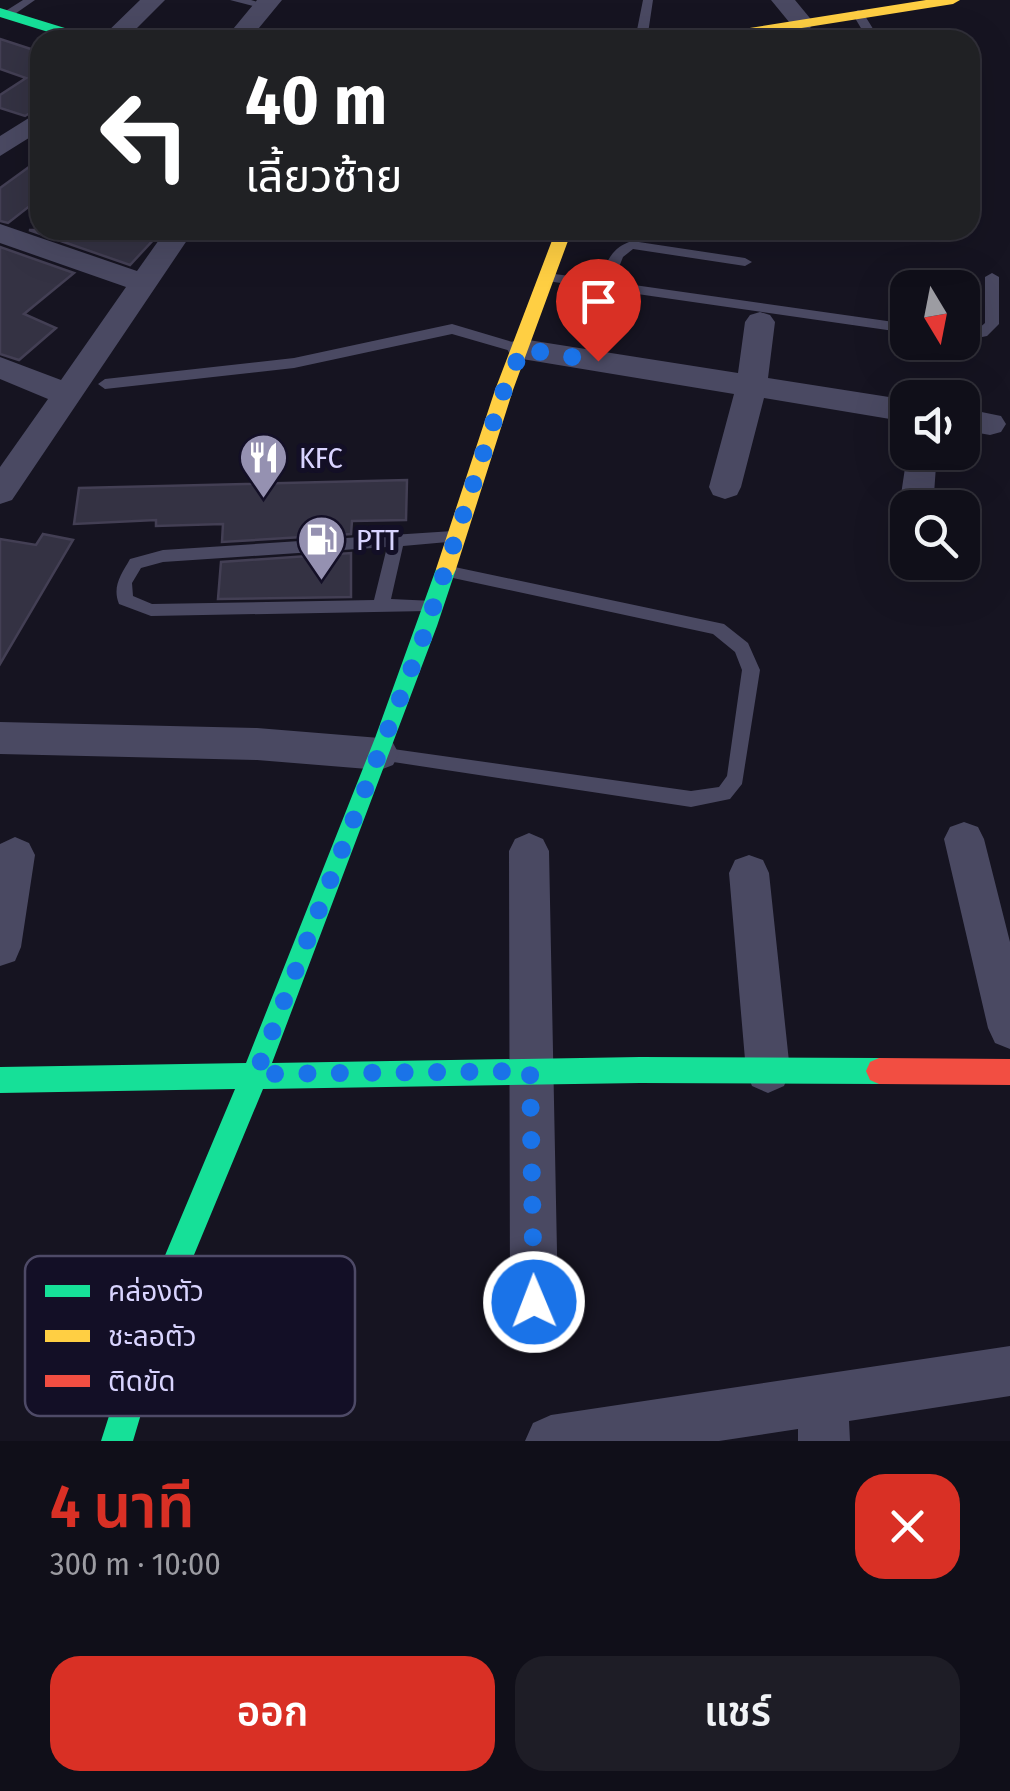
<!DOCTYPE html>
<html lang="th">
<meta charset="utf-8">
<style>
:root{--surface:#100f19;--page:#1e1d26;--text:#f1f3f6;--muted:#9c9ca2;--line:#302f38;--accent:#d93025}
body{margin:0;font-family:"Fira Sans Condensed","Noto Sans Thai",sans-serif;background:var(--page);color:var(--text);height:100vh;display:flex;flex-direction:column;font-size:38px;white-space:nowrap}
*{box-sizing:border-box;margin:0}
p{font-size:32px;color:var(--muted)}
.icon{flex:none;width:55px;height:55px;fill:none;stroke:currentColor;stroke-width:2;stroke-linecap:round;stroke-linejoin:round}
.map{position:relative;height:1441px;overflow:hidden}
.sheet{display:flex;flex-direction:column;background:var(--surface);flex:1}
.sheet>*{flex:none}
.top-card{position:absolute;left:30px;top:30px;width:950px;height:210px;border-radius:30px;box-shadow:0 10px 40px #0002,0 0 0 2px var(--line);background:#202124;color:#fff;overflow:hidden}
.needle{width:65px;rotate:170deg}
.fabs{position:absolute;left:890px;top:270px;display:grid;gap:20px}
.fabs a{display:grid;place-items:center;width:90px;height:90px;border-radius:20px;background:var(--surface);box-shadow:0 10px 40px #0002,0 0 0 2px var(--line);font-size:50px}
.pin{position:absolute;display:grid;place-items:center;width:85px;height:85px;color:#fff;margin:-102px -42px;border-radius:50% 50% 50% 0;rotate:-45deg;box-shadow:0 0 10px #0007}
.pin .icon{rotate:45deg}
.me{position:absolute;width:110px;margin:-55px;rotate:359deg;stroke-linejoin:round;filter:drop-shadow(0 0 8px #0008)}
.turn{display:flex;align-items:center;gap:35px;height:210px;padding:0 50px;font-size:45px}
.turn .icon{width:130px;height:130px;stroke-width:2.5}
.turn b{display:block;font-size:70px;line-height:85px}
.round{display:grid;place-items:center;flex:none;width:105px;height:105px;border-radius:30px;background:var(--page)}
.head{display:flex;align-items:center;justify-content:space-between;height:170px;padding:0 50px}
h1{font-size:60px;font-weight:600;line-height:75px;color:var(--accent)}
.button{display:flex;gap:20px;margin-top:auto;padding:20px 50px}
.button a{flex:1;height:115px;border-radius:30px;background:var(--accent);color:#fff;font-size:40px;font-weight:600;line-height:115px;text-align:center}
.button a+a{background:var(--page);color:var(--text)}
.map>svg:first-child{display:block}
</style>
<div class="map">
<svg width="1010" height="1441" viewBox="0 0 1010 1441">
<rect width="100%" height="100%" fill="#161421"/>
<path fill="#343243" stroke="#433f54" stroke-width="2.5" d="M0,39L40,52V107L25,116L0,108V95L26,78L0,69Z
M40,159V198L8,223L0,221V188Z
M29,230H137L156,237L130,265Z
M0,247L74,273L24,314L56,328L19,360L0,354Z
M407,480L406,520L352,521L351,534L222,542L223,524L156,526V520L74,524L79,488Z
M43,534L73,540L0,664V539L36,545Z
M351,553V597L218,599L221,562Z"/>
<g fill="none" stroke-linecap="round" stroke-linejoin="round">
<path fill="#4a4962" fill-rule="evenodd" d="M23,0H35L12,16H4V12Z
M230,0H251L270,6L265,9Z
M643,0H653L647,40H635Z
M858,10L862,11L880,40H868L852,13Z
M632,241L745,258L752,262L745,266L633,249L623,257L613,282L908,324V333L547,281L540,277L547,273L600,280C606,262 612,247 632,241Z
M992,273L999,277V324L987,336L962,341V332L978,329L985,323V277Z
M452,324L526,346L528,349L521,354L452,334L294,368L105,389L98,384L105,379L294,358Z
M453,531L461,537L459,541L403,546L391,599L434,601L436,605L428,611L151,616L119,604C112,586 121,575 130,559L163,550ZM387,547L374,600L152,604L133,596L132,583L141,568L163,562Z
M445,565L724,624L748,643L760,670L742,784L730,799L691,807L380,760L377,755L380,750L386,748L691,791L719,787L727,776L742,670L735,652L713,634L439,575L437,571Z"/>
<path fill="#4a4962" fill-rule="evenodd" d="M140,0H165L125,40H99Z
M257,0H282L249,40H224Z
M771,0H795L814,23L810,28H794Z
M40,111V131L0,156V136Z
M0,224L137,271L166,230H194L12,500L0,504V467L48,399L0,379V357L61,380L126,287L0,243Z
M760,312L770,315L775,322L768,378L908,400V422L764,398L741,487L737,495L725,499L713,495L709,487L734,394L522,359L511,356L507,349L511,342L522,339L738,373L745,322L750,315Z
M962,408L1001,416L1006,424L1001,432L990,435L962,430Z
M908,448V452H937L933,508H908V518L899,508Z
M0,722L257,728L380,738L393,743L399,754L393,765L380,770L257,760L0,754Z
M964,822L978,827L984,839L1010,942V1049L995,1043L988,1028L944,839L950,827Z
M529,833L543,839L549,851L558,1302L551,1319L534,1326L517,1319L510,1302L509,851L515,839Z
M15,837L29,843L35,855L21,947L15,961L0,966V844Z
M749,855L763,860L769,873L790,1071L784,1086L768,1093L752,1086L746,1071L729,873L735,860Z
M1010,1346V1396L849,1421L850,1441H798V1429L719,1441H525L533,1423L551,1415Z"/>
<path fill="#16e098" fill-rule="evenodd" d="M0,8L94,37L96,40H74L0,17Z
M446,561L456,569L437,626L272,1063L640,1057L879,1058L888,1062L892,1071L888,1080L879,1084L640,1083L263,1089L174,1303L133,1441H101L145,1303L235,1089L0,1093V1067L246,1063L375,738L436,569Z"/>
<path fill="#ffcf43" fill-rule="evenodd" d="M926,0H960L953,4L726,40H692L699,36Z
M556,230H572L513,390L456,569L453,575H439L436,569L495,390Z"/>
<path fill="#f24e42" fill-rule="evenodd" d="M879,1058L1010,1059V1085L879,1084L870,1080L866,1071L870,1062Z"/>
</g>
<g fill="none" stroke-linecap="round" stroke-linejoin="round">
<path stroke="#1a73e8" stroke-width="18" stroke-dasharray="0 32.4" d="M534,1302L530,1071L256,1074L422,641L504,390L522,349L598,361"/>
</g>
<defs>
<symbol id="restaurant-pin" viewBox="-11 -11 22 30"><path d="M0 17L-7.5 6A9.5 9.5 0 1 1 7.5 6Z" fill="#9591b1" stroke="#130f26"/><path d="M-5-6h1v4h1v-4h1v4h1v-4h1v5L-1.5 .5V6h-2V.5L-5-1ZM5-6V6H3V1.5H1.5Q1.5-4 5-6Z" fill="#fff"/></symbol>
<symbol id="fuel-pin" viewBox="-11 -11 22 30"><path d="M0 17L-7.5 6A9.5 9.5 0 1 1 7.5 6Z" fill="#9591b1" stroke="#130f26"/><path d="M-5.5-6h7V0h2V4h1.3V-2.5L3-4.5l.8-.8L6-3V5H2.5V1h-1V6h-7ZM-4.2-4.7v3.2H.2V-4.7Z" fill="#fff"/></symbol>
</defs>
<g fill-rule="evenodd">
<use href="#restaurant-pin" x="236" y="430" width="55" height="75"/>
<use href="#fuel-pin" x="294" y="512" width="55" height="75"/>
</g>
<g text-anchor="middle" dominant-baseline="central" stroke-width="10" stroke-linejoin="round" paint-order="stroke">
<g font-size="30" fill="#d9d4ff" stroke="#130f26" text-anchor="start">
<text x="299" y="458">KFC</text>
<text x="356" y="540">PTT</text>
</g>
</g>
<rect x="25" y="1256" width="330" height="160" rx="15" fill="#130f26" stroke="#4e4a67" stroke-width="2.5"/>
<rect x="45" y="1285" width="45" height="12" fill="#16e098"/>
<rect x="45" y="1330" width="45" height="12" fill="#ffcf43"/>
<rect x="45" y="1375" width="45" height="12" fill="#f24e42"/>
<g font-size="28" fill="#d9d4ff">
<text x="108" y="1301">คล่องตัว</text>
<text x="108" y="1346">ชะลอตัว</text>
<text x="108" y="1391">ติดขัด</text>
</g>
</svg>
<div class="fabs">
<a><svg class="needle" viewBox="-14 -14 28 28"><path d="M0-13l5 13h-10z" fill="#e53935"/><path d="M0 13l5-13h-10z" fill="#9c9ca2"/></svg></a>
<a><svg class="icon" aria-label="sound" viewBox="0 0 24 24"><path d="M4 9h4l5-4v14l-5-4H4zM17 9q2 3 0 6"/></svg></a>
<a><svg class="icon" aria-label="search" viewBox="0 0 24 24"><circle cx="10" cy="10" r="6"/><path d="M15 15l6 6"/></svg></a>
</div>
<div class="pin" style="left:598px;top:361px;background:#d93025"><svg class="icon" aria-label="arrive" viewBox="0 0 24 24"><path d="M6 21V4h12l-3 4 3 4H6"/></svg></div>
<svg class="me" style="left:534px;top:1302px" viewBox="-20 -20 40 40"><circle r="17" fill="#1a73e8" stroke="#fff" stroke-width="3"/><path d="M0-11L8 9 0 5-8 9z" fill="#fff"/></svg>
<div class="top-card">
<div class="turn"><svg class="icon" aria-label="left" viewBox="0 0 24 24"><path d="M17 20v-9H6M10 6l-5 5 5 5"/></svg><div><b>40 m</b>เลี้ยวซ้าย</div></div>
</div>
</div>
<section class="sheet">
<div class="head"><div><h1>4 นาที</h1><p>300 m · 10:00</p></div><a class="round" style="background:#d93025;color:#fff"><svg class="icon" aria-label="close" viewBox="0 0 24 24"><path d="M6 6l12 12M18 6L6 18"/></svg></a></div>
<div class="button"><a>ออก</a><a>แชร์</a></div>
</section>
